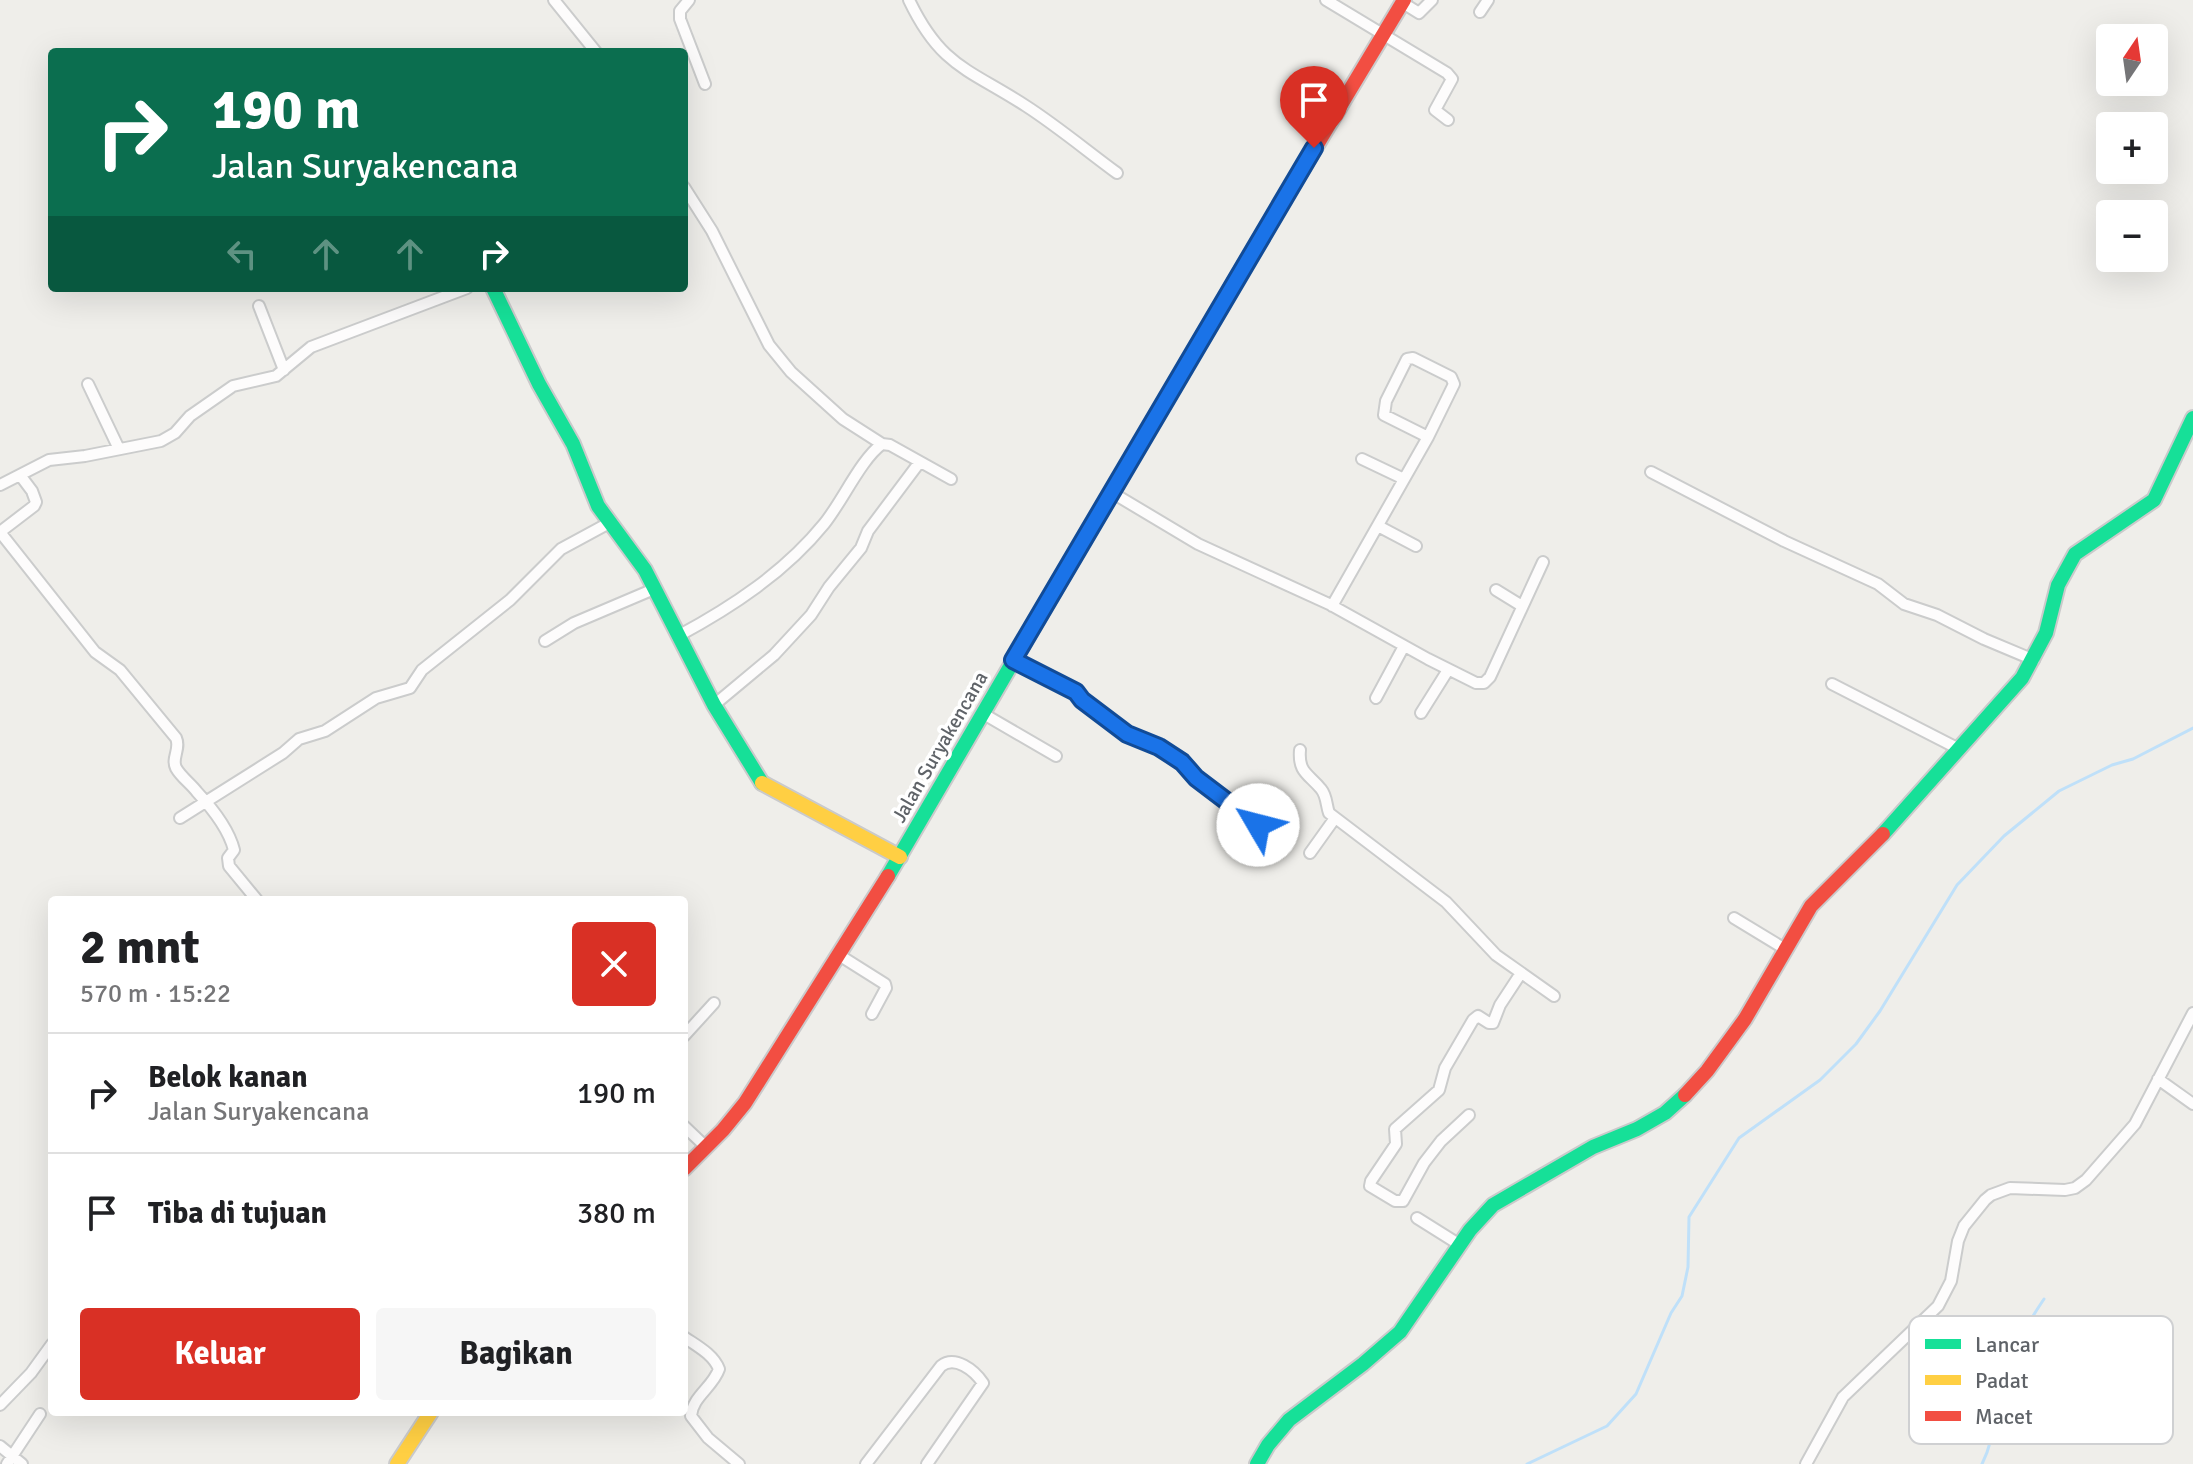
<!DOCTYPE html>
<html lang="id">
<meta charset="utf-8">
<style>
:root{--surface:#fff;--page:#f6f6f6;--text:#202124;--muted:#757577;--line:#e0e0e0;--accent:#d93025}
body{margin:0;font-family:Signika,sans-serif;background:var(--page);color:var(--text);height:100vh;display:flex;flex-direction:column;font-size:30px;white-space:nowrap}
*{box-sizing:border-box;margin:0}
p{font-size:26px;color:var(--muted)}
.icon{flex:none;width:44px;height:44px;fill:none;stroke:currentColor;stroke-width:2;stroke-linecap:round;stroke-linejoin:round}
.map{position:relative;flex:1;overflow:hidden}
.sheet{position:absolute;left:48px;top:896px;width:640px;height:520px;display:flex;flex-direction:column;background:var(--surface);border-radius:8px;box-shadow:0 8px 32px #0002}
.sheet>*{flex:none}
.banner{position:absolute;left:48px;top:48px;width:640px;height:244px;border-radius:8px;box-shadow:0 8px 32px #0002;background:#0b6e4f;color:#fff;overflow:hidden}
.needle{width:52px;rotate:13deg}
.controls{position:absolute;left:2096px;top:24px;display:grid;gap:16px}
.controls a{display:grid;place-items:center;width:72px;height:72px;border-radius:8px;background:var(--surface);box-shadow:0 8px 32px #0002;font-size:40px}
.pin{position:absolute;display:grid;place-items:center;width:68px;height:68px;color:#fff;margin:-82px -34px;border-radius:50% 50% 50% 0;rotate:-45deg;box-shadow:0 0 8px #0007}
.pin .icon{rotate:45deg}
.me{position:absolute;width:88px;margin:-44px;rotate:307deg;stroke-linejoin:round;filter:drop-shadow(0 0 6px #0008)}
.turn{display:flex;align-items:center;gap:28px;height:168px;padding:0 32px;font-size:36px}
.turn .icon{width:104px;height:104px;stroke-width:2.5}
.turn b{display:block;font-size:56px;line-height:68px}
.lanes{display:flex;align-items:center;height:76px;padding:0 32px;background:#0003;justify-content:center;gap:40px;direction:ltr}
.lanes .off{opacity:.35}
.round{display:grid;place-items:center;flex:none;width:84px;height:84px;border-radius:8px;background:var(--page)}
.headline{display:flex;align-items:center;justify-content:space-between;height:136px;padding:0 32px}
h1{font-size:48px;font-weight:700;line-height:60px}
.cta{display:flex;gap:16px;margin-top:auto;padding:16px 32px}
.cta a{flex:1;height:92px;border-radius:8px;background:var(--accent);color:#fff;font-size:32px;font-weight:700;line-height:92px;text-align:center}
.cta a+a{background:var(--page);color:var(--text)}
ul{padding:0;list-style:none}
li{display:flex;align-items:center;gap:24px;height:120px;padding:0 32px;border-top:2px solid var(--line)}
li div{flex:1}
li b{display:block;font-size:30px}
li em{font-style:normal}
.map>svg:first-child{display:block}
</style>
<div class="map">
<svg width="2193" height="1464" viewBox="0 0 2193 1464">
<rect width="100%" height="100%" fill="#efeeea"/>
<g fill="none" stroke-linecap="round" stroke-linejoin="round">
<path stroke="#bfe0f9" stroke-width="3" d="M1527,1464L1607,1426L1636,1394L1671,1313L1682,1296L1688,1267L1689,1217L1739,1138L1820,1080L1856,1044L1880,1011L1957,885L2004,836L2059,791L2112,765L2133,759L2193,728
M1982,1464C1993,1442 1994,1421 1999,1396C2006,1362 2025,1327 2044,1299"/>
<defs>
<path id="street" d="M554,0L596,52
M689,0L680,11V19L705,84
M909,0C941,67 969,69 1026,106C1057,126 1087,151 1117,173
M1326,0L1447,73L1452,79L1435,110L1448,120
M1403,3L1419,13L1432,0
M1480,12L1488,0
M684,187L712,231L769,345L791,372L843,419L882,444
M259,306L284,370
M88,384L119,449
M1362,459L1404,479
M1651,472L1784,541L1878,584L1904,604L1937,615L1984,639L2034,660
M20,475L32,491L36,502L34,506L0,532L95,652L120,670L176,738C181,749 171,758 176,768C181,777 191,784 197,792C211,807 229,830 234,850L228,858L229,866L257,900
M0,485L49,460L85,456L161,441L175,433L190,416L233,386L276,376L311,347L467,288
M1111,492L1198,544L1329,604L1428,659L1476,683H1484L1490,677L1543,562
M1378,526L1416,546
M1496,590L1522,606
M1332,606L1428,437L1454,384L1451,377L1413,358L1407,359L1386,401L1384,415L1428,437
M678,636C732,607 785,572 824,524C842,502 861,459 882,444L890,445L951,479
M545,641L574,623L654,589
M1013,660L1076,692L1082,700L1127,734L1159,747L1182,762L1196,778L1258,825
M1832,684L1959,749
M1376,698L1404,646
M714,705L774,655L811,615L829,587L861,548L868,531L919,463
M982,713L1056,756
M1421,713L1448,670
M1300,750C1298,773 1309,774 1321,789C1327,796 1326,805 1329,813L1446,902L1496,955L1554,996
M180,818L283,753L299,739L325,731L376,698L410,688L422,670L510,600L561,549L609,523
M1310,853L1335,818
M1734,918L1785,949
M839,955L885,984L886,988L872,1014
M684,1036L714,1003
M2158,1079L2193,1104
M1469,1115L1441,1141L1424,1163L1403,1201H1395L1370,1186L1371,1181L1396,1144L1395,1129L1439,1090L1445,1068L1473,1020L1478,1016L1489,1023H1493L1500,1005L1521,973
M684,1126L706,1147
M1417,1218L1460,1245
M684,1337C697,1346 713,1354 719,1369C713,1387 692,1397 691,1416L708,1438L739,1464
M0,1405L31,1373L52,1344
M0,1446L22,1464
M7,1464L40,1414
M866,1464L941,1366C955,1355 974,1370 983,1383L927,1464
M1806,1464L1843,1397L1938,1306L1951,1281L1958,1241L1964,1226L1985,1200L1991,1195L2010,1188L2065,1190L2075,1188L2086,1180L2135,1124L2193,1013"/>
<path id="fast" d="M493,288L539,384L573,444L598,506L645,570L714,705L762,783
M1883,834L2022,678L2046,633L2058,585L2075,554L2154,500L2193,418
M888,876L1238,276
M1257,1464L1268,1445L1289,1420L1363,1364L1400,1332L1470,1230L1493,1205L1593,1147L1637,1129L1665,1113L1685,1095"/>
<path id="slow" d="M762,783L900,857
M397,1464L431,1412"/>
<path id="jam" d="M1238,276L1404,0
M1685,1095L1707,1071L1745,1019L1811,906L1883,834
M684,1169L723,1130L745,1103L888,876"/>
</defs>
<use href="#street" stroke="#cbcccc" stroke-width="14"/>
<use href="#fast" stroke="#cacacb" stroke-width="18"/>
<use href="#slow" stroke="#cacacb" stroke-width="18"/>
<use href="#jam" stroke="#cacacb" stroke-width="18"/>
<use href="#street" stroke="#fdfcfc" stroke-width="10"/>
<use href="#fast" stroke="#16e098" stroke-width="14"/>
<use href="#slow" stroke="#ffcf43" stroke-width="14"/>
<use href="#jam" stroke="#f24e42" stroke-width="14"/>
</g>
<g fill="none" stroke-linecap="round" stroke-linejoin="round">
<defs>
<path id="route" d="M1258,825L1196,778L1182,762L1159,747L1127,734L1082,700L1076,692L1013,660L1314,148"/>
</defs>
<use href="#route" stroke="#114b97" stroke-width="20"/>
<use href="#route" stroke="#1a73e8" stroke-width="14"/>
</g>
<g text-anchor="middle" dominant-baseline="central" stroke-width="7" stroke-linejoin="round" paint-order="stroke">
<g font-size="20" fill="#5f6368" stroke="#fff">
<text transform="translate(940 747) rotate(-60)">Jalan Suryakencana</text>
</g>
</g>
<rect x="1909" y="1316" width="264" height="128" rx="12" fill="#fff" stroke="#cfd0d2" stroke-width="2"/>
<rect x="1925" y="1339" width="36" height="10" fill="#16e098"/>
<rect x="1925" y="1375" width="36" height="10" fill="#ffcf43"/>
<rect x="1925" y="1411" width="36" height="10" fill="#f24e42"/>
<g font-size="22" fill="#5f6368">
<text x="1975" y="1352">Lancar</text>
<text x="1975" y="1388">Padat</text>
<text x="1975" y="1424">Macet</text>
</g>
</svg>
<div class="controls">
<a><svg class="needle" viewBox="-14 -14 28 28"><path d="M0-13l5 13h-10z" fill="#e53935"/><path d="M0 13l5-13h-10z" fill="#757577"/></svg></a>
<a>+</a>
<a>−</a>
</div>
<div class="pin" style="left:1314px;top:148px;background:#d93025"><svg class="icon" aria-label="arrive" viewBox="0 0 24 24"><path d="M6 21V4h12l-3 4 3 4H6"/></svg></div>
<svg class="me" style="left:1258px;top:825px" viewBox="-20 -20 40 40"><circle r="19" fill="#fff"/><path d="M0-13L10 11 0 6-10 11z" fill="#1a73e8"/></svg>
<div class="banner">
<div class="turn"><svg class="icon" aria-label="right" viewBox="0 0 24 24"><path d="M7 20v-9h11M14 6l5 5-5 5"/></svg><div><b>190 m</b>Jalan Suryakencana</div></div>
<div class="lanes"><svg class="icon off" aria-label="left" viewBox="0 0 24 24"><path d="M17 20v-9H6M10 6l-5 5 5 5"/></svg><svg class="icon off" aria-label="ahead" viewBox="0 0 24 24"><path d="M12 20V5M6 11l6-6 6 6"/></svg><svg class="icon off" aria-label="ahead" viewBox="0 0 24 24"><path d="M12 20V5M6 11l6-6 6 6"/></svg><svg class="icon" aria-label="right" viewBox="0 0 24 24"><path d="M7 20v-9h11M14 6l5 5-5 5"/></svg></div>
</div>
<section class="sheet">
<div class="headline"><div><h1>2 mnt</h1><p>570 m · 15:22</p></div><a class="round" style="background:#d93025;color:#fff"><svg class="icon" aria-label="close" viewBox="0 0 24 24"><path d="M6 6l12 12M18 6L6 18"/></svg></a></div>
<ul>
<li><svg class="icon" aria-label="right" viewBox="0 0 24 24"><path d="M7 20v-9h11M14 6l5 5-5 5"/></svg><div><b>Belok kanan</b><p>Jalan Suryakencana</p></div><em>190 m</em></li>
<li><svg class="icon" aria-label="arrive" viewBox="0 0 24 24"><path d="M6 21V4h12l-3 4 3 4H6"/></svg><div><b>Tiba di tujuan</b></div><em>380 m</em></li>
</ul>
<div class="cta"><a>Keluar</a><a>Bagikan</a></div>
</section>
</div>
